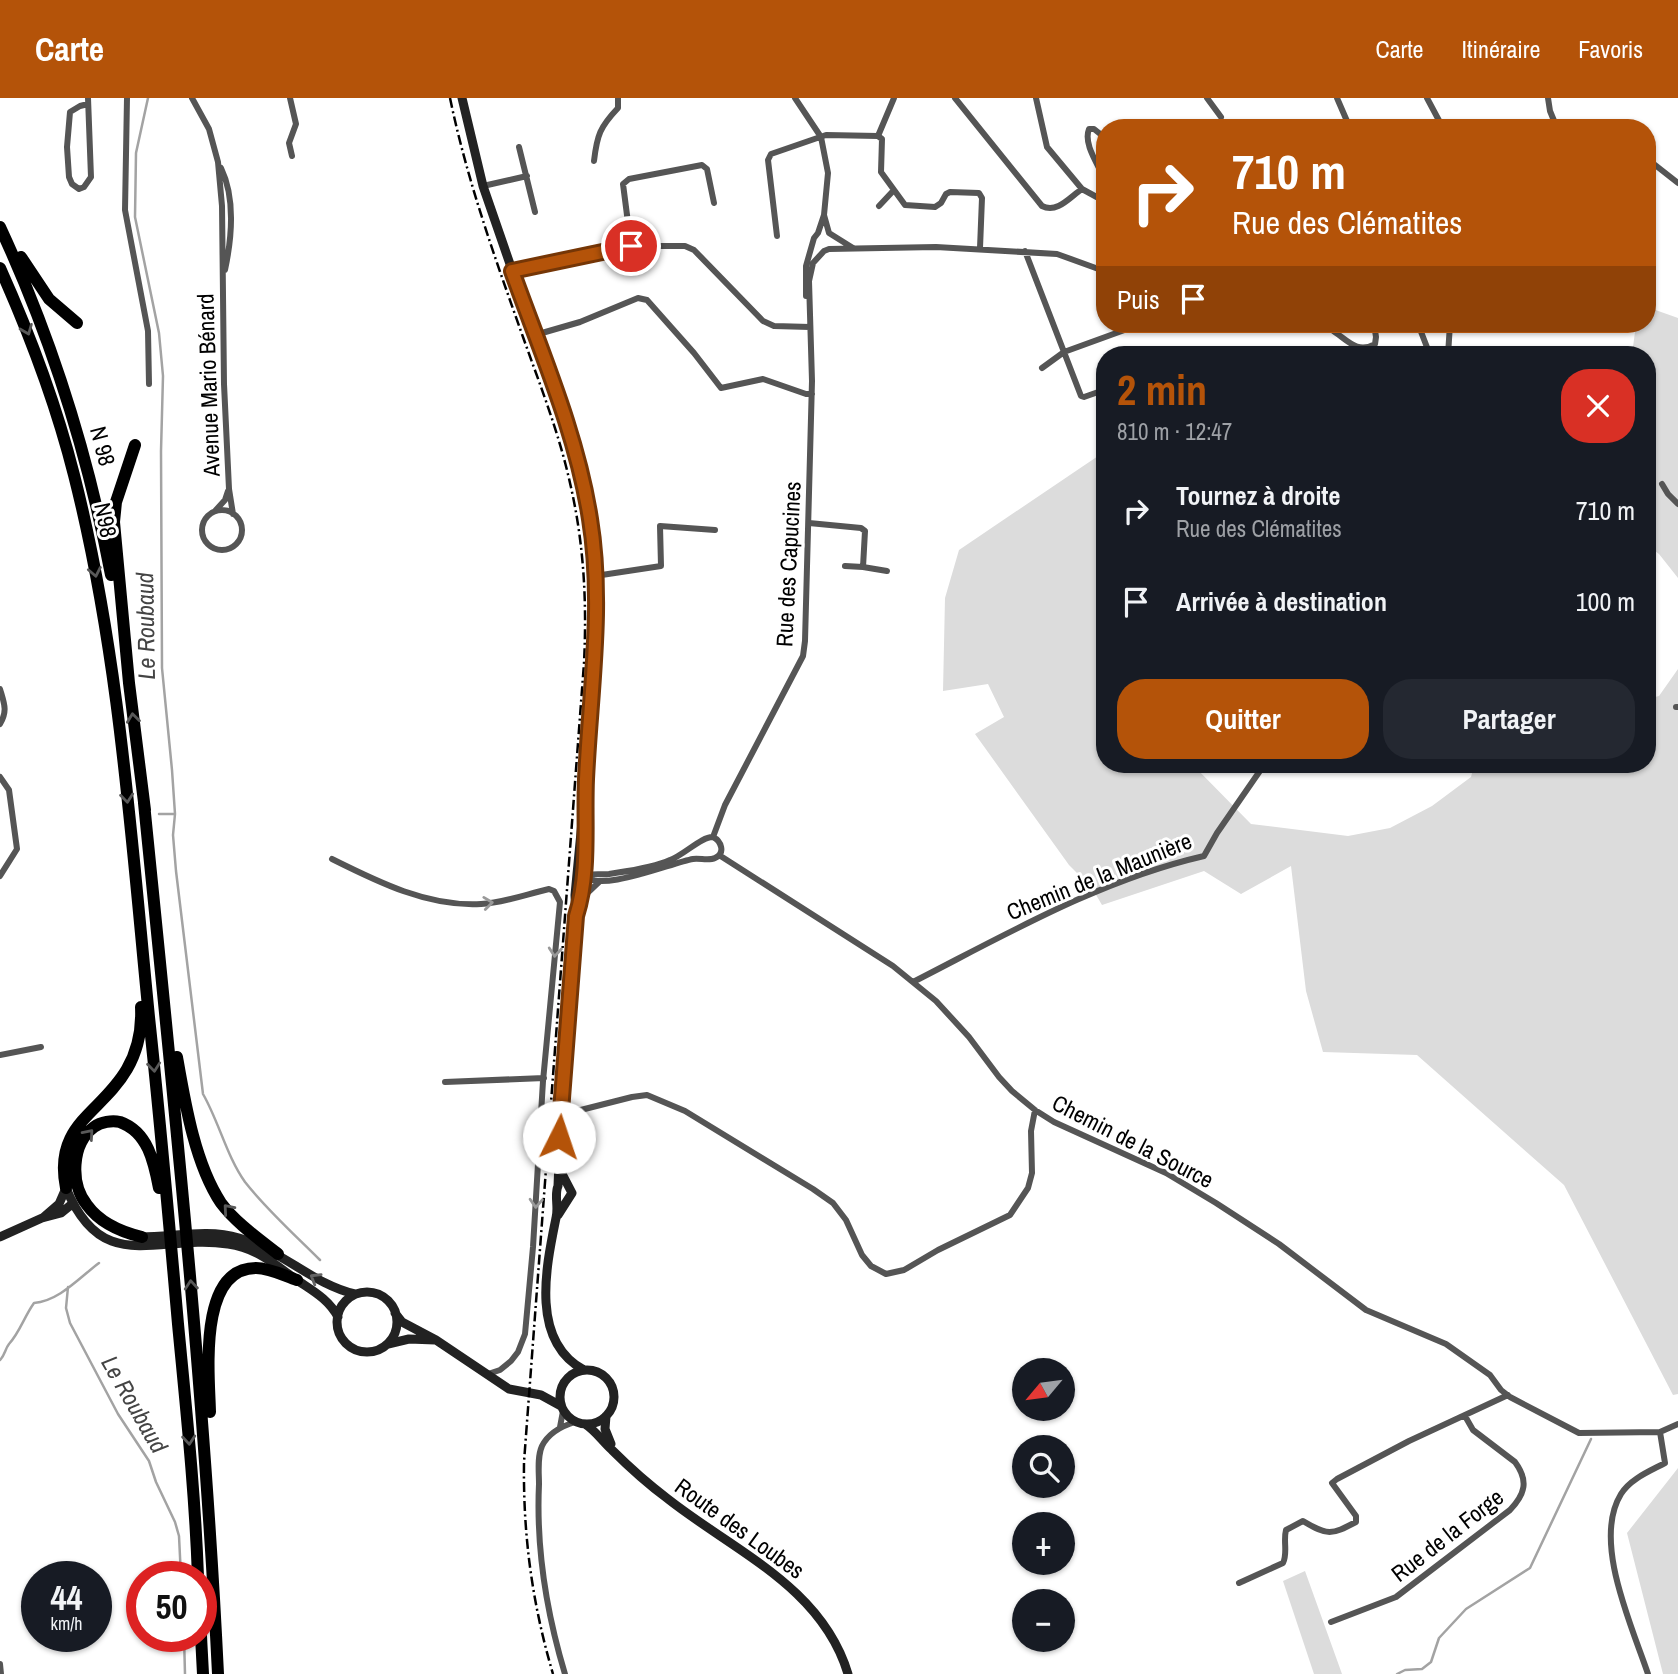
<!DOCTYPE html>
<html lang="fr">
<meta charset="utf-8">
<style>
:root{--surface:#171b24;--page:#242831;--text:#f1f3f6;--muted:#9ea1a6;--accent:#b45309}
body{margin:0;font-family:"Archivo Narrow",sans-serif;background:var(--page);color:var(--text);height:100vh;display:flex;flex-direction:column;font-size:26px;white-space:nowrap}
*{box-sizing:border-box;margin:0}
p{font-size:23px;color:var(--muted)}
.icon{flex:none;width:38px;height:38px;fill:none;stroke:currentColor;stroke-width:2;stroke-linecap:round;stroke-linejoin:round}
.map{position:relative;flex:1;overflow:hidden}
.side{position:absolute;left:1096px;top:248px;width:560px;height:427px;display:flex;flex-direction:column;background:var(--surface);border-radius:28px;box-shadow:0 2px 5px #0004}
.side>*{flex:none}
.guide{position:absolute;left:1096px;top:21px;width:560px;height:214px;border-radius:28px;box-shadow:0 2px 5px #0004;background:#b45309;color:#fff;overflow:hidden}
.needle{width:46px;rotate:241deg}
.buttons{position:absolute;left:1012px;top:1260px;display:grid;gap:14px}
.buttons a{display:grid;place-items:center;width:63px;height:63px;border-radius:50%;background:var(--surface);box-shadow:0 2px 5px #0004;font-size:35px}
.speed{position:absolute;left:21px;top:1463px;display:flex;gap:14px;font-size:35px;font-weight:700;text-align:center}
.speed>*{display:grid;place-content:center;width:91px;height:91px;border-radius:50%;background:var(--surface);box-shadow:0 2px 5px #0004;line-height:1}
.speed small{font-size:18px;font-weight:400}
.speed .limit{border:10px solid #d22;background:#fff;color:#111}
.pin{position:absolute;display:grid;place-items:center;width:60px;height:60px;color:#fff;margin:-30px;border:4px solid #fff;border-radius:50%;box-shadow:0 2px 7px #0007}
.me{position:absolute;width:77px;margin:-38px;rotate:4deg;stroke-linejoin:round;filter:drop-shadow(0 0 5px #0008)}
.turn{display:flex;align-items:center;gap:24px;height:147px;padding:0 21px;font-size:32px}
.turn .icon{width:91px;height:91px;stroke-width:2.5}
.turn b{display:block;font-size:49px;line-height:60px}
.then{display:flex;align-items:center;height:66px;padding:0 21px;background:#0003;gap:14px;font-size:26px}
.round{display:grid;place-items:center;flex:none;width:74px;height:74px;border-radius:28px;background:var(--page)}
.head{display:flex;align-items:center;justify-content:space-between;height:119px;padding:0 21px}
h1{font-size:42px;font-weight:700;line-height:52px;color:var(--accent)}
.action{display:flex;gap:14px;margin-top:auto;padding:14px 21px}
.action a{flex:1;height:80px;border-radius:28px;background:var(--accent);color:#fff;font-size:28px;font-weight:700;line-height:80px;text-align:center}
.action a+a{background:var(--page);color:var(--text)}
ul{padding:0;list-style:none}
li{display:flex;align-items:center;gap:21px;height:91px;padding:0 21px}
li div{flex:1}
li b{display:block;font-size:26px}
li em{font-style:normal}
header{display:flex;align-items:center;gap:42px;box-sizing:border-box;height:98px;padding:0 35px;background:var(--accent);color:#fff}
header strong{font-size:33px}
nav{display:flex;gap:38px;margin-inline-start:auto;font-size:24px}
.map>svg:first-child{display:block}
</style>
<header>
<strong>Carte</strong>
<nav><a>Carte</a><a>Itinéraire</a><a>Favoris</a></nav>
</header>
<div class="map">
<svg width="1678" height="1576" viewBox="0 0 1678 1576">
<rect width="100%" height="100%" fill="#fff"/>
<path fill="#dcdcdc" d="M1647,209L1678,220V480L1659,456L1647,447V257H1632L1636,226H1647Z
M1104,354V667H1193L1251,726L1348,738L1390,730L1432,708L1471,679L1474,667H1647V601L1659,598L1678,571V1296L1673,1297L1564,1087L1417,957L1323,954L1306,893L1291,768L1241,796L1204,773L1102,807L1092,790L1069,767L975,636L1004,619L988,586L943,593L945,500L959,452Z
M1678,1370V1576H1663L1627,1435Z
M1305,1473L1342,1576H1314L1283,1483Z"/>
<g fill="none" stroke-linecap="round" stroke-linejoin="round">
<path stroke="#a3a3a3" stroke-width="2.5" d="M148,0L136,55L135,119L159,235L163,278L161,353L162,570L172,672L175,716L173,737L176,773L203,996C219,1024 227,1059 245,1084C267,1112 295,1137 320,1162
M159,716H175
M68,1189L66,1210L70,1225L118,1316L149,1363L156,1384L175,1424L179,1438L181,1479
M0,1262C5,1257 5,1251 9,1246C20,1234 24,1219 34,1205C59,1203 79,1180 99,1165
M184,1538L185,1576
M1397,1576L1405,1572L1422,1571L1431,1564L1439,1540L1466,1511L1530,1470L1591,1341"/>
<path stroke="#555" stroke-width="6" d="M88,0L91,79L84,89L79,91L72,86L69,79L67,49L70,14L80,8L88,6
M127,0L125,112L148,233L149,286
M192,0L209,31L218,64L222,108L224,286L229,391L233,416
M290,0L296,26L289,45L292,58
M795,0L821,39L828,75L824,117L818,135L814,140L806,168V198
M955,0L1042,108C1057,116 1070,99 1082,91
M1036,0L1047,49L1082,91L1104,103
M1207,0L1221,19
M1337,0L1350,30
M1427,0L1443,30
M1548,0L1550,13L1557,30
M878,38L894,0
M1104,39L1094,31H1089C1083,46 1098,66 1104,80
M519,49L535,114
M1647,57L1650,63L1678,85
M594,63C597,37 600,29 618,10V0
M221,70C236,101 232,139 225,172
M483,88L527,78
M879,108L894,92
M824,117L829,135L853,150
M777,138L768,62L771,56L826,37L878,38L882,41L881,74L905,107L935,109L941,105L946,96L950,94L979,95L982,100L980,150
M631,148L623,86L629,81L702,67L707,71L714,105
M1025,153L1081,298L1084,299L1104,292
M512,173L631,148H685L694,152L763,223L774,228L810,229
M1314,226C1319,228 1326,229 1330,231C1346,240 1356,257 1375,246L1376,239L1374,226
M1418,226L1430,257
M535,237L580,224L638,200L647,202L694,255L721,290L763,281L806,296H812
M1448,257L1450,226
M1042,270L1064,254L1141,226
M1662,386L1668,396L1678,406
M202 432a20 20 0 1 1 40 0a20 20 0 1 1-40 0Z
M215,413L225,402L228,393
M809,425L861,430L865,433L863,469L845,468
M863,469L887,473
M595,478L661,468L660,428L715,432
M0,591C4,605 8,613 0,626
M1676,609H1678
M0,679L9,692L17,751L0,778
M713,739L725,707L803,558L805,543L812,283L809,183L813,165L824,153L829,151L936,149L1057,156L1104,173
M719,757L893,868L936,903L969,939L999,979L1012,993L1035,1012L1054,1024L1166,1075L1216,1105L1279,1146L1366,1212L1446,1246L1490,1277L1501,1292L1510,1299L1579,1335L1660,1334L1678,1326
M332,761C378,784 428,809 481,806C503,805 527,796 549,791L554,793L560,804L543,983L533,1149L525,1236L518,1254L511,1263L500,1272L488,1276
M582,777C599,796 670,765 693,761C700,760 709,763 715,760C726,755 721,743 713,739
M583,780C593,774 599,777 609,776C628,773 653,770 670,762C684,757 702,738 713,739
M581,801L599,784
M913,884C1007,836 1100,782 1204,758L1217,735L1264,667
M0,957L41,949
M445,984L544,980
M561,1017L632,999L647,997L685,1013L813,1091L833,1105L846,1122L862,1157L871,1168L886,1176L904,1172L938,1152L1010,1117L1028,1090L1032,1075L1031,1033L1035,1012
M560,1329L563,1313
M1239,1485L1283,1465C1288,1455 1283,1443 1286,1432L1303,1423C1328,1438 1331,1437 1356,1424V1418L1332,1385L1337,1381L1409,1343L1508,1297
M1331,1524L1396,1499L1510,1412C1525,1396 1529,1383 1515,1364L1473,1332L1465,1318
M0,1566L1,1576
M565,1576C546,1513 536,1451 539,1386C539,1374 537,1359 542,1348C549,1334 562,1328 575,1324
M1648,1576C1632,1528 1592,1443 1621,1396C1630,1381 1650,1373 1665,1365L1660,1334"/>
<path stroke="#222" stroke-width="9" d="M462,0L483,88L576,357L590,421L595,478V532L586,682L575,797L576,818L561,1017L558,1088C554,1097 559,1109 556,1120C546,1169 530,1243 584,1272
M579,809L586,743
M66,1090C103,1180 159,1135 228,1146C254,1149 273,1165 294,1180C311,1192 328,1200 338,1219
M558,1117L572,1095L559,1070
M44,1119L59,1106L66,1090
M0,1139L42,1120L61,1115L72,1106
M137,1139C170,1140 206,1130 239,1140C282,1152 312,1186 355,1196
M337 1224a30 30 0 1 1 60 0a30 30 0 1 1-60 0Z
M395,1215L402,1224L436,1242L509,1291L541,1297L561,1308
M388,1246L409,1241L435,1242
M560 1299a27 27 0 1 1 54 0a27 27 0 1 1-54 0Z
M606,1318L605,1331L611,1346
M585,1326C596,1333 602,1343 612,1352C629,1369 648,1386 668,1401C734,1453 822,1489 848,1576"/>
<path stroke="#000" stroke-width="12" d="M0,129C52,241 88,356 111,477
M21,159L49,201L77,225
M0,170C30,237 56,306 74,377C119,554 131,738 149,919C160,1021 169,1123 178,1226C186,1310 195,1394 198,1479
M135,347L116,404L114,424L129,585L145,712
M144,705C173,995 204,1285 218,1576
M177,959C185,1005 195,1066 221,1105C236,1125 259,1141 278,1156
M66,1090C53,1026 101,1016 127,971C138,952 142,930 141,909
M142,1139C121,1134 100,1125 87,1107C70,1086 71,1046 94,1029C101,1024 112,1022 120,1024C148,1034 154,1064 159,1090
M210,1314C209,1275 198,1170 256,1170C270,1170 285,1178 297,1182
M201,1538L203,1576"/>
<path stroke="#000" stroke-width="2.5" stroke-dasharray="10 3.5 2 3.5" stroke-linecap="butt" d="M450,0C467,82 495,160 523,239C540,287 559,335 570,385C584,445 587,504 584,565L524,1364C523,1437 532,1505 553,1576"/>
</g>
<defs><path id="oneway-chevron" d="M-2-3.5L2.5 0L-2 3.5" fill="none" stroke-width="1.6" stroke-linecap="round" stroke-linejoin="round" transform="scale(1.75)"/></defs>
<g stroke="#595959">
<use href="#oneway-chevron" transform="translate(27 232) rotate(68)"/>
<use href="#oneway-chevron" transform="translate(95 474) rotate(79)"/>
<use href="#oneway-chevron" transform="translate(133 620) rotate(-97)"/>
<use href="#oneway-chevron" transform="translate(127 700) rotate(84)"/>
<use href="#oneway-chevron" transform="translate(154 969) rotate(84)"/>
<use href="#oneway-chevron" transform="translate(89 1036) rotate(-49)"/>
<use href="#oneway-chevron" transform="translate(228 1111) rotate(-131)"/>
<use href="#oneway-chevron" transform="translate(191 1187) rotate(-95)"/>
<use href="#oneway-chevron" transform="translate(189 1342) rotate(85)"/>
</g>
<g stroke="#999">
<use href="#oneway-chevron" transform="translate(488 805) rotate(-7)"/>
<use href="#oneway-chevron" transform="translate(555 854) rotate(95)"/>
<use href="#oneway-chevron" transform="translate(536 1105) rotate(93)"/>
</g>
<use stroke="#646464" href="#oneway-chevron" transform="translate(315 1180) rotate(-149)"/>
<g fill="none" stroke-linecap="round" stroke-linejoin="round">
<defs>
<path id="route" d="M559,1039L576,818C590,774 584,727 586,681C590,595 604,507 590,421C577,336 541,254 512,173L631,148"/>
</defs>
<use href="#route" stroke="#753606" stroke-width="18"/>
<use href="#route" stroke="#b45309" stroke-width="12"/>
</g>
<g text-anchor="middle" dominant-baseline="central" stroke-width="6" stroke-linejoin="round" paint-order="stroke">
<g font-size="23" fill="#000" stroke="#fff">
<text transform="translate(208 287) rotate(-92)">Avenue Mario Bénard</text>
<text transform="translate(103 348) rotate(75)">N 98</text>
<text transform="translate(106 422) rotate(78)">N98</text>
<text transform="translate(788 466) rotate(-87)">Rue des Capucines</text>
<text transform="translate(1099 778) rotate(-22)">Chemin de la Maunière</text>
<text transform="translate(1133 1043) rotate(27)">Chemin de la Source</text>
<text transform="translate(740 1430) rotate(36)">Route des Loubes</text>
<text transform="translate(1447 1437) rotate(-38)">Rue de la Forge</text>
</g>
<g font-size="24" font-style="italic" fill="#444" stroke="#fff">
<text transform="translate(145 528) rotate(-91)">Le Roubaud</text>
<text transform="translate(135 1306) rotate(60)">Le Roubaud</text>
</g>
</g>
</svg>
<div class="buttons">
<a><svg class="needle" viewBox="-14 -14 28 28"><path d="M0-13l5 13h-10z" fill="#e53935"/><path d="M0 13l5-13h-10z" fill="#9ea1a6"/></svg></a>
<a><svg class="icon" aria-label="search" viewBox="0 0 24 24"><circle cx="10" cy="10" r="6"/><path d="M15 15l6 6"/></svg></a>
<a>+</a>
<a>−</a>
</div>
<div class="speed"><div>44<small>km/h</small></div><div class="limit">50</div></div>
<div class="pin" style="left:631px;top:148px;background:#d93025"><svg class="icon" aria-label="arrive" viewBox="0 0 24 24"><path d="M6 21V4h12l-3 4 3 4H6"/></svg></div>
<svg class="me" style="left:559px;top:1039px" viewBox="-20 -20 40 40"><circle r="19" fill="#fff"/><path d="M0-13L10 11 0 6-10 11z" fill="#b45309"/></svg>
<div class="guide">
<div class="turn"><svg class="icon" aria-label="right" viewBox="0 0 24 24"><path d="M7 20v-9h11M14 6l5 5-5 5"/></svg><div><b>710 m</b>Rue des Clématites</div></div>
<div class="then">Puis<svg class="icon" aria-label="arrive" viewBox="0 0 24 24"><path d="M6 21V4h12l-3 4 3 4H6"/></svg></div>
</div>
<section class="side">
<div class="head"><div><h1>2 min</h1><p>810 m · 12:47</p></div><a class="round" style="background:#d93025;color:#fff"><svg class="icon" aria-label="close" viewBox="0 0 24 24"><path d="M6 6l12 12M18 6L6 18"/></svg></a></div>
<ul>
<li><svg class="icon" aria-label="right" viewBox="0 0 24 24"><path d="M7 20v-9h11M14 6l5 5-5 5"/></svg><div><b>Tournez à droite</b><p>Rue des Clématites</p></div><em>710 m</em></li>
<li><svg class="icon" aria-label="arrive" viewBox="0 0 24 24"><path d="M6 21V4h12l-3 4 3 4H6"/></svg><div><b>Arrivée à destination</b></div><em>100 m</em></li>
</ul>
<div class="action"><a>Quitter</a><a>Partager</a></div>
</section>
</div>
